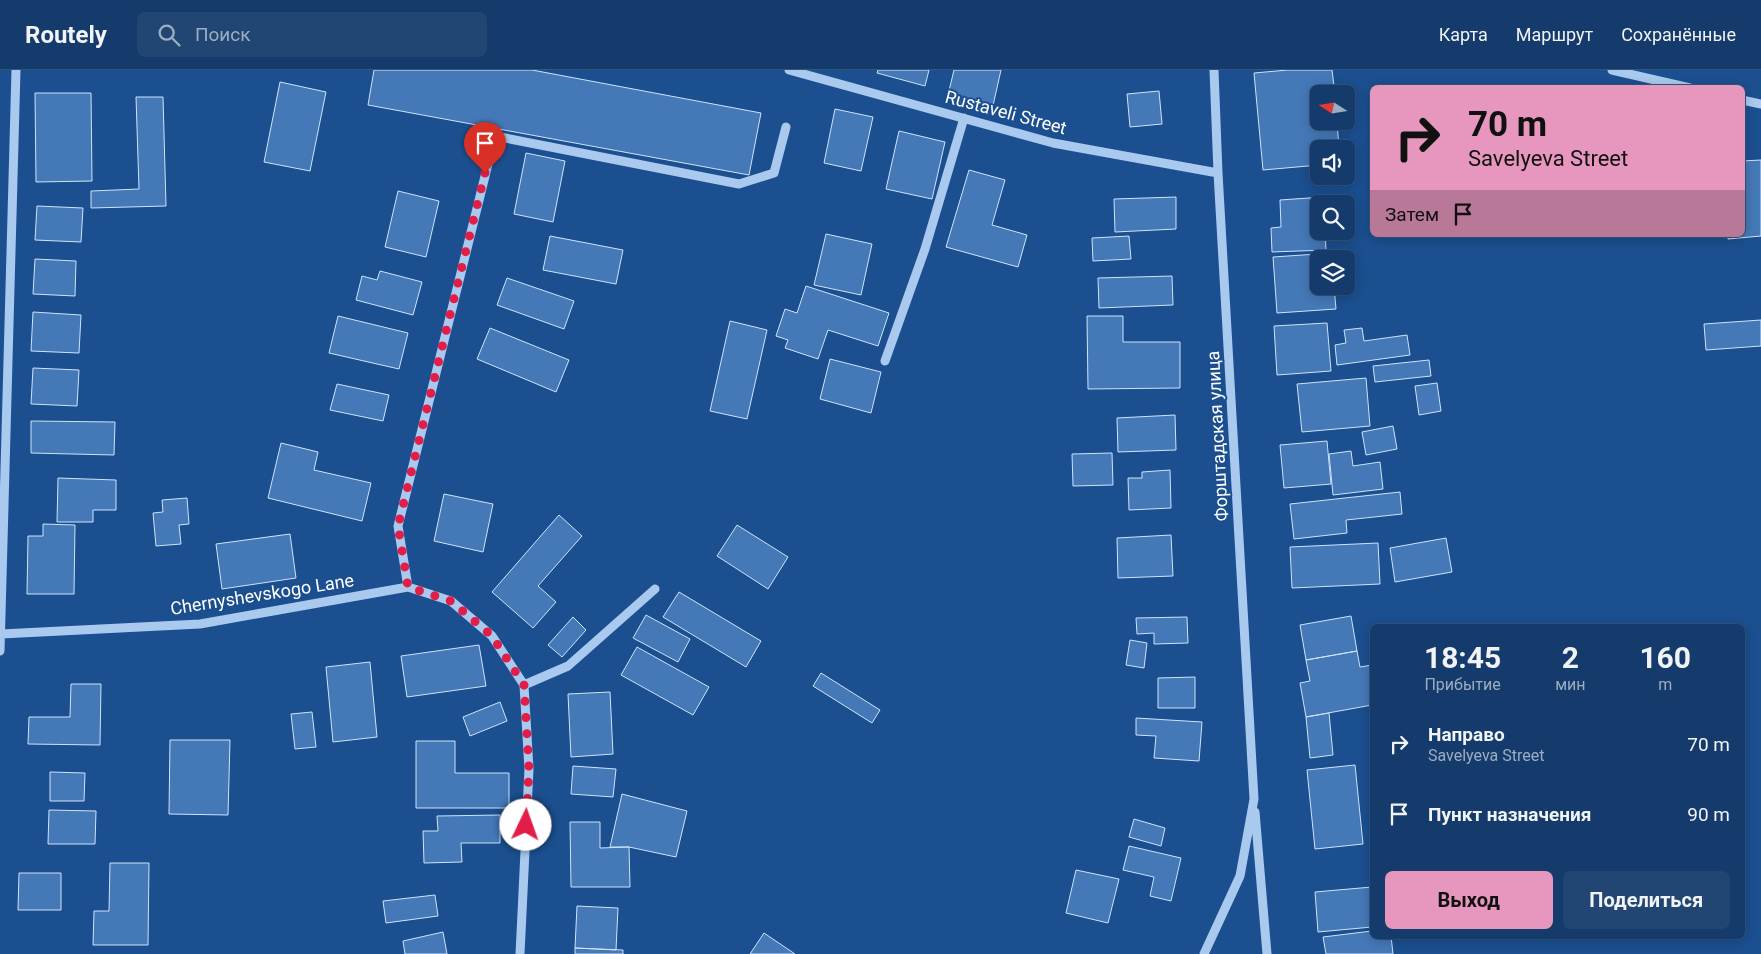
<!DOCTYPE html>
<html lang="ru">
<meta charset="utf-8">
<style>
:root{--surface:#143b6b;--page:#214673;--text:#f1f3f6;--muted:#9dadc1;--line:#33557e;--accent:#e797bd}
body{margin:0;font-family:Roboto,sans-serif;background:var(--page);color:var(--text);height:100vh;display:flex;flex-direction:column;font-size:19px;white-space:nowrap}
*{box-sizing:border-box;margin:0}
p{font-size:16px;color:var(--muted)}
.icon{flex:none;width:28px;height:28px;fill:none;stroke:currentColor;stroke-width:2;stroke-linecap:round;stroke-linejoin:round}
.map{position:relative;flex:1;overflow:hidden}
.drawer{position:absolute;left:1370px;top:554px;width:375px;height:315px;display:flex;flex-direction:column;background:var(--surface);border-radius:8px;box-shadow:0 2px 12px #0003,0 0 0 1px var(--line)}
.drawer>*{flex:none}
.hud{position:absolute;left:1370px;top:15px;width:375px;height:152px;border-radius:8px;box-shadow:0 2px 12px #0003,0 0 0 1px var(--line);background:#e797bd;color:#111;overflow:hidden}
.needle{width:32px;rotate:282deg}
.controls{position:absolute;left:1310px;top:15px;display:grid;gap:10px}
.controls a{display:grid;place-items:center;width:45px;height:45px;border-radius:8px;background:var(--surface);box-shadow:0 2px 12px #0003,0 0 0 1px var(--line);font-size:25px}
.pin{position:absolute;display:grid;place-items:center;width:42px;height:42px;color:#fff;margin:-51px -21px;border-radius:50% 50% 50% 0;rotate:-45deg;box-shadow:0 0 5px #0007}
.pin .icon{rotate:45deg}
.me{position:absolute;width:55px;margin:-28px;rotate:3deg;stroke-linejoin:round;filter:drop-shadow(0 0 4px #0008)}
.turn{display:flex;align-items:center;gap:18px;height:105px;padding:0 15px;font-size:22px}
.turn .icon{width:65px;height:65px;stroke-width:2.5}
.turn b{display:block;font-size:35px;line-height:42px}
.then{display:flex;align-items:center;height:48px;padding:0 15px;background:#0003;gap:10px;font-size:19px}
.eta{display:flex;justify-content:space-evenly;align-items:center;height:85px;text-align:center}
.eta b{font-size:30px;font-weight:700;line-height:35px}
.button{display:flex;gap:10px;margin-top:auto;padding:10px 15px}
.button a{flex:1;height:58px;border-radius:8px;background:var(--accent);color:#111;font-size:20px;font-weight:700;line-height:58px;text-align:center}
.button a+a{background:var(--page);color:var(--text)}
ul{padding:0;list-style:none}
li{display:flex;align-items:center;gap:15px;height:70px;padding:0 15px}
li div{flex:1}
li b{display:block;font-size:19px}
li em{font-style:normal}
header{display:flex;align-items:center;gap:30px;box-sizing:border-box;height:70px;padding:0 25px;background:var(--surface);border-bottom:1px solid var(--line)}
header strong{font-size:24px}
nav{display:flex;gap:28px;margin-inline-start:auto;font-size:18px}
.search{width:350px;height:45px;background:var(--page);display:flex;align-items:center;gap:12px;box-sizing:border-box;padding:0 18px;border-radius:8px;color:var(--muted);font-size:19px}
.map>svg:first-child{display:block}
</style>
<header>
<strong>Routely</strong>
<div class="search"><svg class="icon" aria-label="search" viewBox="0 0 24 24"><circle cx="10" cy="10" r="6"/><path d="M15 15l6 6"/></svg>Поиск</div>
<nav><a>Карта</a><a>Маршрут</a><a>Сохранённые</a></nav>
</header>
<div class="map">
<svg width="1761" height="884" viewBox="0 0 1761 884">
<rect width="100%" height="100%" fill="#1b4f8f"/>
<path fill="#4478b7" stroke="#cfe3fa" d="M374,0H532L761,43L749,105L368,35Z
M878,0H929L925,16L877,3Z
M954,0H1001L992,40L947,29Z
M1288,0H1332L1335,24H1319V51H1337L1339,79H1319V95L1263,100L1254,3Z
M280,12L326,22L310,101L264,92Z
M1159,21L1162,54L1130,57L1127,24Z
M35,23H91L92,111L36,112Z
M136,27H163L166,136L91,138V121L139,119Z
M835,39L873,47L861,101L824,93Z
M899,61L945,72L932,129L886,119Z
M526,83L565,91L553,152L514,144Z
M1761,90V166L1728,169V165H1742V91Z
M969,100L1005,110L992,155L1027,165L1018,197L946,177Z
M398,121L439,131L426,187L385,177Z
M1176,127V159L1115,162L1114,129Z
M1323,127L1324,134H1319V161H1325L1326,180L1272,182L1271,158L1281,157L1280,130Z
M37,136L83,138L81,172L35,170Z
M826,164L872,174L861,225L814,215Z
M550,166L623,180L616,214L543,200Z
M1129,166L1131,189L1093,191L1092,168Z
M1332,183V189H1319V216H1334L1336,239L1277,243L1273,187Z
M35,189L76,191L75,226L33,224Z
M380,201L422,212L413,245L356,230L362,206L377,210Z
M1172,206L1173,235L1099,238L1098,208Z
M507,208L574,231L564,259L497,235Z
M806,216L889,243L878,276L828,260L818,289L785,278L788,270L776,266L785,239L797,243Z
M33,242L81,245L79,283L31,281Z
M338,246L408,263L399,299L329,283Z
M1087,246H1123V272H1180V318L1088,319Z
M1761,250V276L1706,280L1704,254Z
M730,251L767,260L747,349L710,341Z
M1327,253L1331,301L1277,305L1274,256Z
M490,258L569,290L556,322L477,289Z
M1362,258L1364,271L1407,265L1410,285L1337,295L1335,275L1346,273L1344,260Z
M830,289L881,302L871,343L820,329Z
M1429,290L1431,306L1375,312L1373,296Z
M33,298L79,300L77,336L31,334Z
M1366,308L1370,356L1302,362L1297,314Z
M1437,313L1441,341L1419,345L1415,316Z
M337,314L389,325L383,351L330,340Z
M1175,345L1176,380L1118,382L1117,348Z
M31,351L115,352L114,385L31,383Z
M1393,356L1397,379L1366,385L1362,362Z
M1327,371L1331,414L1284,418L1280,375Z
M281,373L318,382L314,400L371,413L362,451L268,428Z
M1351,381L1353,396L1380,392L1383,419L1333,425L1329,384Z
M1112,383L1113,415L1073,416L1072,384Z
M1170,400L1171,438L1129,440L1128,408H1142V402Z
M58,408L116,410V440H93V452H57Z
M1400,422L1402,444L1346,450L1347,463L1294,469L1290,434Z
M444,424L493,434L483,482L434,471Z
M187,428L189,454L179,455L181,474L156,476L153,443L163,442L162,430Z
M559,445L582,466L538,516L556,532L533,558L492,522Z
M43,454L75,455L74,524H27L28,466H43Z
M737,455L788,487L768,519L717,486Z
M290,464L296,508L222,519L216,474Z
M1171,465L1173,506L1118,508L1117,468Z
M1446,468L1452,502L1395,512L1390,478Z
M1378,473L1380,514L1292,518L1290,477Z
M679,522L761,571L746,597L663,547Z
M646,545L690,569L678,592L633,568Z
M1351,546L1357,581L1306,590L1300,555Z
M573,547L586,560L562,587L548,575Z
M1187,547L1188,573L1154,574V563L1137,564L1136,548Z
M1130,570L1147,573L1144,598L1126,595Z
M479,575L486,616L407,627L401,586Z
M637,577L709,617L693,645L621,605Z
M1357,581L1360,597L1372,595V635L1306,647L1300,613L1310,611L1306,590Z
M370,592L377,667L333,672L326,597Z
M821,603L880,640L872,653L813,616Z
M1195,607V638H1158V608Z
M71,614H101L100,675L28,674L29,647H70Z
M610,622L613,684L571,687L568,624Z
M500,632L507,651L470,666L463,647Z
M312,642L316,677L295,679L291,644Z
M1329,643L1333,685L1310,688L1306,647Z
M1136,648L1202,652L1199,691L1154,688L1156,666L1136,665Z
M170,670H230L228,745L169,744Z
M416,671H455V703H509V738H416Z
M1355,695L1363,774L1315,779L1307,700Z
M573,696L616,699L613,727L571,724Z
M50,702L85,703L84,731H50Z
M622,724L687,741L676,787L629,777H610Z
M49,740L96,741L95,774H48Z
M500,745V773H461L462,792L424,793L423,761H438L437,746Z
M1134,749L1165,758L1161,776L1129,767Z
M570,752H600V778L629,777L630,817H571Z
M1129,776L1181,788L1171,831L1150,826L1154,807L1123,800Z
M110,793H149L148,875H93L94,841H109Z
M1076,800L1119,809L1108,853L1066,843Z
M19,803H61V840H18Z
M1372,817V857L1318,862L1315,822Z
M435,825L438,846L386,853L383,831Z
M577,836L618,838L616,880L575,878Z
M1372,861V866H1391L1393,884H1326L1323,867Z
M443,862L447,884H405L403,871Z
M764,863L795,884H750Z
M575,878L623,880V884H575Z"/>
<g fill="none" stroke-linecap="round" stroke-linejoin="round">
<path stroke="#a9c9ee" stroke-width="9" d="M789,0L1053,73L1218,103
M1612,0L1690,18
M1742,30L1761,34
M885,291L925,179L964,48
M1,564L200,554L408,517
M0,581L16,0
M524,615L568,596L655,519
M1255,742L1267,884
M520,884L529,699L524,615L492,566L451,531L408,517L398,456L495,66L739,114L774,103L786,57
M1204,884L1240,806L1254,729L1218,103L1214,0"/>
</g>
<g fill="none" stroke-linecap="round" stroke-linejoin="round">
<path stroke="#e11d48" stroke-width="9" stroke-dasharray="0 16.2" d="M485,103L398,456L408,517L451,531L492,566L524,615L529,699L526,755"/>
</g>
<g text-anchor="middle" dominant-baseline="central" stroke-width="4" stroke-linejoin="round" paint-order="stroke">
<g font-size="18" fill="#fff" stroke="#1b4f8f">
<text transform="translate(1006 42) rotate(15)">Rustaveli Street</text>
<text transform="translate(1217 366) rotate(-93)">Форштадская улица</text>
<text transform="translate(262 524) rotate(-9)">Chernyshevskogo Lane</text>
</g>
</g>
</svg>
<div class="controls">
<a><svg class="needle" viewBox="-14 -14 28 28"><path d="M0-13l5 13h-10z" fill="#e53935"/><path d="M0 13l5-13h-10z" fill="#9dadc1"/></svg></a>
<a><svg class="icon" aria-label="sound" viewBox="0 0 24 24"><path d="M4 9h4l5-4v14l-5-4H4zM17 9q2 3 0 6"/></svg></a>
<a><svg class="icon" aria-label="search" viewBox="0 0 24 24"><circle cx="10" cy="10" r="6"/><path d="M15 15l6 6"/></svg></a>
<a><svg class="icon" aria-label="layers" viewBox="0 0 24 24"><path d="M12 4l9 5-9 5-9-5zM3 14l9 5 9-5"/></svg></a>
</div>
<div class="pin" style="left:485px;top:103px;background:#d93025"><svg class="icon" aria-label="arrive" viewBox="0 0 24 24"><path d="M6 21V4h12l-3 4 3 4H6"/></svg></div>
<svg class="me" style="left:526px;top:755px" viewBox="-20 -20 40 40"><circle r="19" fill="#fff"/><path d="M0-13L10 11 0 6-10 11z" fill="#e11d48"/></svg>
<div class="hud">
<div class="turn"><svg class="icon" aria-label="right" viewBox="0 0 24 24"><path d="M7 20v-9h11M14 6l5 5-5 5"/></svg><div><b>70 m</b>Savelyeva Street</div></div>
<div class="then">Затем<svg class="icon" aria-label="arrive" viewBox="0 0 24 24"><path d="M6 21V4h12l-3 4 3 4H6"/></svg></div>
</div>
<section class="drawer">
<div class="eta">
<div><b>18:45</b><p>Прибытие</p></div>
<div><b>2</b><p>мин</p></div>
<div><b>160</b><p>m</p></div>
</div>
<ul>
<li><svg class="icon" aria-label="right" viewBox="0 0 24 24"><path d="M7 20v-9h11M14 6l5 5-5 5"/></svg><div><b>Направо</b><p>Savelyeva Street</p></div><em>70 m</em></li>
<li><svg class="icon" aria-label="arrive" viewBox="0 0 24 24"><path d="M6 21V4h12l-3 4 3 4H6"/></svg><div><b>Пункт назначения</b></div><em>90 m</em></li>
</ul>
<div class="button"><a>Выход</a><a>Поделиться</a></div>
</section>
</div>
